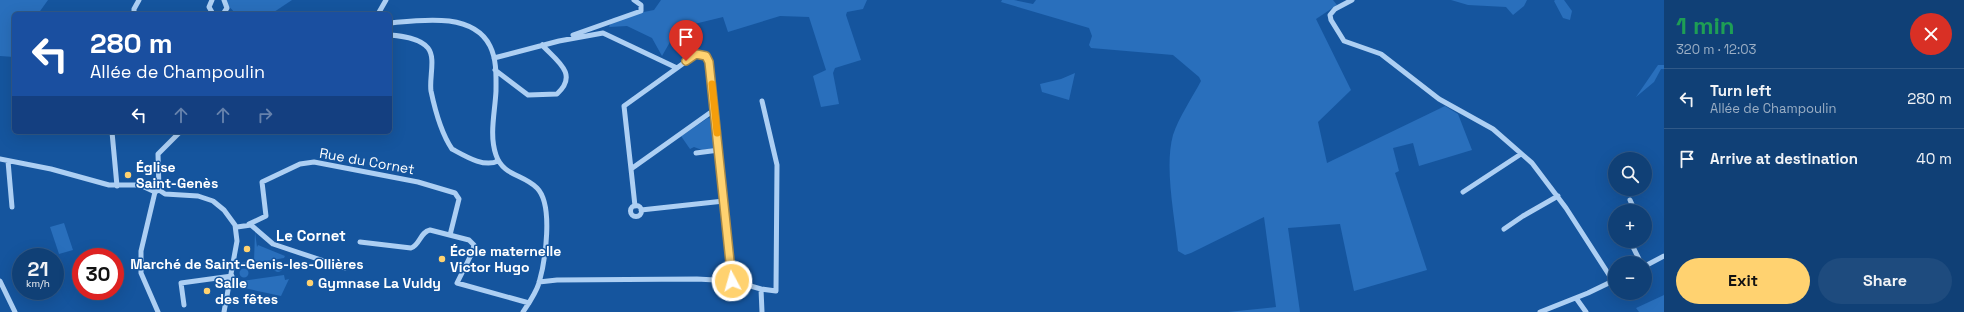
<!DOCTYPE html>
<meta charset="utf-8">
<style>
:root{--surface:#104076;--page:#1e4b7e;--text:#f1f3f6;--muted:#9cafc5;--line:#305988;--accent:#ffd270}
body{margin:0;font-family:"Space Grotesk",sans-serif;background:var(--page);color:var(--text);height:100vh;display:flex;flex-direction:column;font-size:15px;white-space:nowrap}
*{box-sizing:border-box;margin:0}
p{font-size:13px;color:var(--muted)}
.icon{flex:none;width:22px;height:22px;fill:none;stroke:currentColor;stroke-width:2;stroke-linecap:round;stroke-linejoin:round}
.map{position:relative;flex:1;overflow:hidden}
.sheet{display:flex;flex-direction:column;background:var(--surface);width:300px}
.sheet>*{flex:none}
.guide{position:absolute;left:12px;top:12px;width:380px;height:122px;border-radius:6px;box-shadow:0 4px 16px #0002,0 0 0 1px var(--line);background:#1a4fa0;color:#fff;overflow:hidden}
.buttons{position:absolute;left:1608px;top:152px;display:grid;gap:8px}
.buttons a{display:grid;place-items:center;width:44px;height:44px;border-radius:50%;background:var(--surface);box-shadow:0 4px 16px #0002,0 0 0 1px var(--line);font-size:20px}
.speed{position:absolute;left:12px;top:248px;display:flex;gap:8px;font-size:20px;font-weight:700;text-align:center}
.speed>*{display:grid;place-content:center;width:52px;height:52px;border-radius:50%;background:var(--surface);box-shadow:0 4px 16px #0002,0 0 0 1px var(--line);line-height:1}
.speed small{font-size:10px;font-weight:400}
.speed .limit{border:6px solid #d22;background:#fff;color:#111}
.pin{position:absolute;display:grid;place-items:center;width:34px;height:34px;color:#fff;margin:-41px -17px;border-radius:50% 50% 50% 0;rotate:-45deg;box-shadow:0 0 4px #0007}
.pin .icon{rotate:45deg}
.me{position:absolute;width:44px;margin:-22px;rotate:354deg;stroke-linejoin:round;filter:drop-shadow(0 0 3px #0008)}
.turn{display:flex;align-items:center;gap:14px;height:84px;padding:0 12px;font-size:18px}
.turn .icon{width:52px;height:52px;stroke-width:2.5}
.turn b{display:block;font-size:28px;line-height:34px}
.lanes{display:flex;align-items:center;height:38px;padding:0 12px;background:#0003;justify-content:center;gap:20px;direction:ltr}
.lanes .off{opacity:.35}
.round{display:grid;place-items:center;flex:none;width:42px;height:42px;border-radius:21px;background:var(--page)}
.headline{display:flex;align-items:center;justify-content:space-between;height:68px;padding:0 12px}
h1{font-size:24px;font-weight:700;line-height:30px;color:#1e9e55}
.primary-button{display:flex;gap:8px;margin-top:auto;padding:8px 12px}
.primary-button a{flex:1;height:46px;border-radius:24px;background:var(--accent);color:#111;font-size:16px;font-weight:700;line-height:46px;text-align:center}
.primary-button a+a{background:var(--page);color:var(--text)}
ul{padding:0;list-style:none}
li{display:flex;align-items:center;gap:12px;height:60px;padding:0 12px;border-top:1px solid var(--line)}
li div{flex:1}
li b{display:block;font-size:15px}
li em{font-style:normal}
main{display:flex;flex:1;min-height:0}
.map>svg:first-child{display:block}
</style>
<main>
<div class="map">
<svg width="1664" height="312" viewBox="0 0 1664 312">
<rect width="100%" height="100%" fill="#15559e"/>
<path fill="#296fbc" d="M0,0H48L38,14H14V57L0,56Z
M223,0H292L271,14H236Z
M661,0H867L863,9L847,12L846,15L861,60L835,68L833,73L839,104L821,107L813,76L826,70L809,17L780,16L728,32L723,17L678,28L662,56L652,38L627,26L609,27L613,18L654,10Z
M1002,0H1014L1033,4L1036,0H1333L1337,5L1316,19L1351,90L1318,122L1327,163L1445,106L1458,114L1472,150L1419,166L1413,143L1393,148L1399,171L1395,173L1427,270L1354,291L1340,224L1288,228L1300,312H1228L1276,307L1264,217L1191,253L1185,255L1178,251C1175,218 1164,167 1173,135C1179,117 1192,98 1201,81L1199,77L1173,55L1091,48L1089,45L1092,36L1089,28L1001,2Z
M1451,0H1527L1524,6L1513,15L1506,7L1468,5Z
M1555,0H1564L1572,11L1570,20L1563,18L1554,1Z
M1658,65H1664V69H1661L1654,82L1636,97Z
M1075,73L1069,100L1042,92L1040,84L1061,79Z
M708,118L712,119L715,148L702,150L694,147L690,149L681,136Z
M64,223L73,250L59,254L50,227Z
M255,232L257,247L258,245L285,256L284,258L239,266V260L241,263L254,261Z
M273 267a5 5 0 1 1 10 0a5 5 0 1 1-10 0Z
M239.5 273a4.5 4.5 0 1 1 9 0a4.5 4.5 0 1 1-9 0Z
M284,275L285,280L289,279L281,296L235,286V282Z
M1664,295V312H1639L1636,308Z"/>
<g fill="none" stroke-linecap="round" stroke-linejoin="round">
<path stroke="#adcff3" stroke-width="5" d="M212,0L209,7L213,14
M1352,0L1335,9L1330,15L1331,20L1344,41L1381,54L1439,99L1493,129L1532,163L1566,208L1613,281
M134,14V9L139,0
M223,14L227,8L224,0
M378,14L386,0
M390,23C421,20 473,12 490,46C497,60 496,77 496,91C495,112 489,135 496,155C503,176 523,174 537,188C554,205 545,262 539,283C536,293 529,303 523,312
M390,35C402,36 420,38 428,48C436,58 429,78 431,91C435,110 441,133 452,149C465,156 484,168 498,161
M573,35L641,11V5L634,0
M494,58L559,41L603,33L677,68L696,54L705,56L709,62L724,201L641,210
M495,70L528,95L557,94C579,74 557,61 542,45
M112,132L117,186
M696,153L719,150
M0,159L51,169L109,185H140L155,192L159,190
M8,161L12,207
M631,169L624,106L677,68
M159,190L165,194L198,196L213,201L224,210L235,225L237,241L224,312
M159,190L158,154L180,132
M155,192L141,251V273L158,312
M1463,192L1521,154
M1630,200L1635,211
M724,201L733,281
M630.5 211a5.5 5.5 0 1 1 11 0a5.5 5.5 0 1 1-11 0Z
M635,206L631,169L714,110
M249,224L266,216L262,182L300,164L314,162L418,182L455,193L459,199L450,235
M237,227L251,225L273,244L345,268
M1504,229L1523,216L1558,196
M1630,241L1641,263
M360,242L411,248C420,245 420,232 430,230L469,240L474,245L472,253L457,283L529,303
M1645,266L1664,256
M0,281L15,312
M539,282L557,280L697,279L733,281L761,289L762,312
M761,289L776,291L777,165L762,101
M1576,298L1586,312
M184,305L181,283L232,276
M1540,312L1588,293L1615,280"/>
</g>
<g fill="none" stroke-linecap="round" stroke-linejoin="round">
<defs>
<path id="route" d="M686,61L696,54L706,56L709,62L732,281"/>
</defs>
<use href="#route" stroke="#a68849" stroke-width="10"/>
<use href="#route" stroke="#ffd270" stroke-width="7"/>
<path stroke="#f59e0b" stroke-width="7" d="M712,84L717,133"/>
</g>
<g fill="#ffd270" stroke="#15559e" stroke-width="1.5">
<circle cx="128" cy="175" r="4"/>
<circle cx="247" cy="249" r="4"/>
<circle cx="442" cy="259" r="4"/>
<circle cx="310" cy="283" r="4"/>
<circle cx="207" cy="291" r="4"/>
</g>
<g text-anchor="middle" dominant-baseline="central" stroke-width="3" stroke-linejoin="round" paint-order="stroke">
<g font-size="14" fill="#fff" stroke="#15559e">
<text transform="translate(367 161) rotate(10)">Rue du Cornet</text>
</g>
<g font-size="14" font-weight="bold" fill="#fff" stroke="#15559e" text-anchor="start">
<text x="136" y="167">Église<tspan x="136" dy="16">Saint-Genès</tspan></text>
<text x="450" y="251">École maternelle<tspan x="450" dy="16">Victor Hugo</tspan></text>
<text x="247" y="264" text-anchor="middle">Marché de Saint-Genis-les-Ollières</text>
<text x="215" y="283">Salle<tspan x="215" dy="16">des fêtes</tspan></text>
<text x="318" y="283">Gymnase La Vuldy</text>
</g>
<g font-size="15" font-weight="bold" fill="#fff" stroke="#15559e">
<text x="311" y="235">Le Cornet</text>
</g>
</g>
</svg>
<div class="buttons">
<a><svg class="icon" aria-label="search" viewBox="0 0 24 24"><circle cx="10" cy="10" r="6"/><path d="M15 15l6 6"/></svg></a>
<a>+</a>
<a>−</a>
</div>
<div class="speed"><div>21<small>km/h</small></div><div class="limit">30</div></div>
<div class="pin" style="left:686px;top:61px;background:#d93025"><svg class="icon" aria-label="arrive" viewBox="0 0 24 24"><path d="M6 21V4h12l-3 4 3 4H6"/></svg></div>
<svg class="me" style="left:732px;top:281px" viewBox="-20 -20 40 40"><circle r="17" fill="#ffd270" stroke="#fff" stroke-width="3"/><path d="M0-11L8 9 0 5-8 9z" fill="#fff"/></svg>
<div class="guide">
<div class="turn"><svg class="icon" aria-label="left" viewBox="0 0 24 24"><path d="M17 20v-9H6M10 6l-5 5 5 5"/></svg><div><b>280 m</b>Allée de Champoulin</div></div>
<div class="lanes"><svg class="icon" aria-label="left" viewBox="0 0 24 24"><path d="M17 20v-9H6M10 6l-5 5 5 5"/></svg><svg class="icon off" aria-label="ahead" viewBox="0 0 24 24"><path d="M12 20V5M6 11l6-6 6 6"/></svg><svg class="icon off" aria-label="ahead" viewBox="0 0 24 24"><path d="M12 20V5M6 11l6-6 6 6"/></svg><svg class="icon off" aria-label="right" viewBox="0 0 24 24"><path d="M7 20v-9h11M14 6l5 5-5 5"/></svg></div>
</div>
</div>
<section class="sheet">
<div class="headline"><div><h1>1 min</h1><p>320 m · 12:03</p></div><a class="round" style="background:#d93025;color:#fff"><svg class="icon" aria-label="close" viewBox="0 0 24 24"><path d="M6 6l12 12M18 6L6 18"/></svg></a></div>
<ul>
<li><svg class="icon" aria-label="left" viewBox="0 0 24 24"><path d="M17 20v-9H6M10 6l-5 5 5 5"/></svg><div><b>Turn left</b><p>Allée de Champoulin</p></div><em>280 m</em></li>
<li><svg class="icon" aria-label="arrive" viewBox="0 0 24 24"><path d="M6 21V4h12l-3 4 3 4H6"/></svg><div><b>Arrive at destination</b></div><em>40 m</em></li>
</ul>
<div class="primary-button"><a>Exit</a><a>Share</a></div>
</section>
</main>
